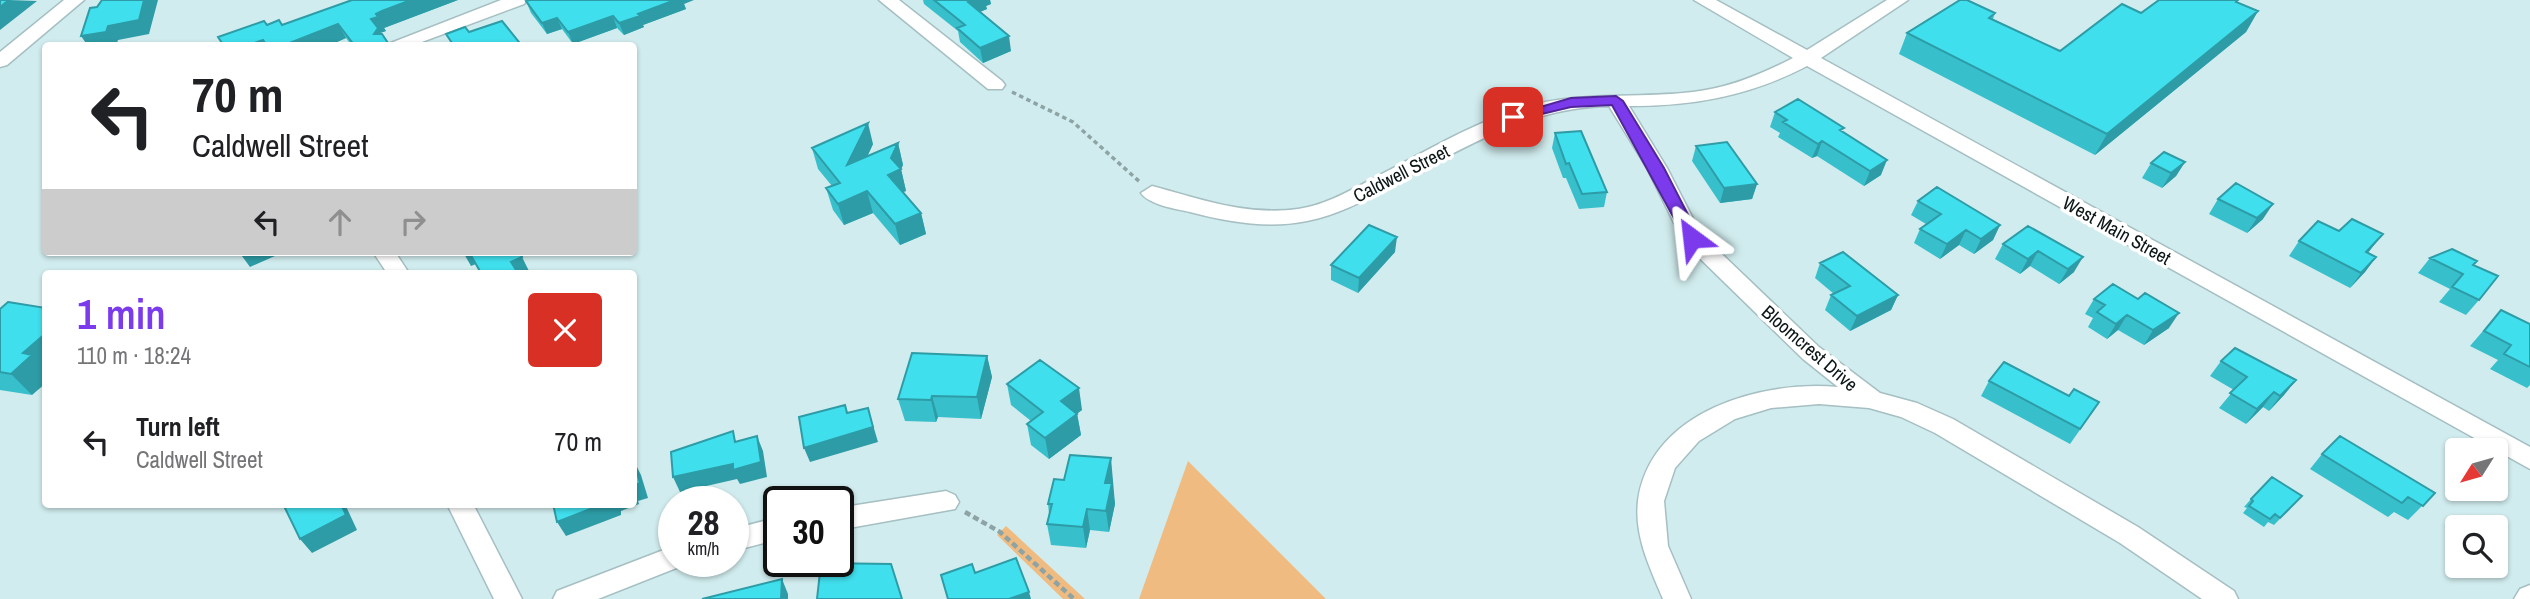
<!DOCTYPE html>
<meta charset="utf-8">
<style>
:root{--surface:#fff;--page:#f2f2f2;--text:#202124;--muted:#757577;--accent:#7c3aed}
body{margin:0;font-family:"Archivo Narrow",sans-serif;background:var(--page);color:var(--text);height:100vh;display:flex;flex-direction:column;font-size:26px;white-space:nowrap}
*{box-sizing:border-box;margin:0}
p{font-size:23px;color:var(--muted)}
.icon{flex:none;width:38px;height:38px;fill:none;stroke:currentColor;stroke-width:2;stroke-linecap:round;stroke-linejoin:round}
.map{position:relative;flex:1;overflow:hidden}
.side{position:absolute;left:42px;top:270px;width:595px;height:238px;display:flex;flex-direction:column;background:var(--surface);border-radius:7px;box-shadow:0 2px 5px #0004}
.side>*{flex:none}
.top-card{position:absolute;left:42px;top:42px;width:595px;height:214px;border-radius:7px;box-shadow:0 2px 5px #0004;background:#fff;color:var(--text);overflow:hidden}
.needle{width:46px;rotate:233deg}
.controls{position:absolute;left:2445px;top:438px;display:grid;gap:14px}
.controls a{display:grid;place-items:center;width:63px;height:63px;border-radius:7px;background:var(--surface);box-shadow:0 2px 5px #0004;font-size:35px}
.speed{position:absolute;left:658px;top:486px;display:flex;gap:14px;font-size:35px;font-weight:700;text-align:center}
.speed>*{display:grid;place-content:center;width:91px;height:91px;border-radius:50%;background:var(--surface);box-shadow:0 2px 5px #0004;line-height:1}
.speed small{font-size:18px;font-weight:400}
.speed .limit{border:4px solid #111;border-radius:10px;background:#fff;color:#111}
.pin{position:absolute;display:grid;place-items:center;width:60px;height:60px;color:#fff;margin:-30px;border-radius:14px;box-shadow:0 4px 10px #0006}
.me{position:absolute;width:77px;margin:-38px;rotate:330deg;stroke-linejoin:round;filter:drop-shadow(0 0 5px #0008)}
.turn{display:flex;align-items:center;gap:24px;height:147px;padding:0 35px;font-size:32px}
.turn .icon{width:91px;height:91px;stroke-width:2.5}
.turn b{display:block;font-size:49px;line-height:60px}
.lanes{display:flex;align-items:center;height:66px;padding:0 35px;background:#0003;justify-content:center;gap:35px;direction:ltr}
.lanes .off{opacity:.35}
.round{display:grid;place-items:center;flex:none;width:74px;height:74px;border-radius:7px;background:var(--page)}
.summary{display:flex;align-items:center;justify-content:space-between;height:119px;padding:0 35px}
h1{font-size:42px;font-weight:600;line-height:52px;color:var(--accent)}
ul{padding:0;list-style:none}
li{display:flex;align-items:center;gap:21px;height:105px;padding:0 35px}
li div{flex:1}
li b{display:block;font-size:26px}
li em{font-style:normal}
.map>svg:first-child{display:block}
</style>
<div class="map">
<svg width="2530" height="599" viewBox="0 0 2530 599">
<rect width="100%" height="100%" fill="#d1ecee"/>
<path fill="#f0bb80" d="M1188,461L1326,599H1139Z
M1006,526L1085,599H1063L997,535Z"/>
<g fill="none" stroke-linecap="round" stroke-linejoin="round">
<defs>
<path id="minor" d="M64,0H84L7,65L0,67V52Z
M501,0H527L524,4L411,46H383Z
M879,0H899L1002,81L1005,85L1002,89H988Z
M1694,0H1716L1807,50L1887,0H1908L1821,58L2530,447V469L1807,66C1749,96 1694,106 1629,106L1667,168L1701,234L1819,347L1880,393L1917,403L1953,419L2138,527L2234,591L2238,599H2202L2120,543L1935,433L1901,417L1869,408L1819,404L1771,408L1735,419L1699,441L1675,468L1664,501L1668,546L1691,599H1663C1650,568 1634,536 1638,501C1650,411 1762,380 1838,387L1803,359L1684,243L1647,168L1609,106C1529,107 1464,148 1395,184C1367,199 1339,215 1307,221C1268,229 1228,222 1190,212C1177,209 1149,205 1141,193L1152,186C1201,199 1246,216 1298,209C1326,205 1351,190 1376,177C1421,154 1466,127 1515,110C1574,90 1632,99 1693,92C1729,88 1762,74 1793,58Z
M373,252H395L409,273H387Z
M946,491L955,495L959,502L955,509L838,530V508Z
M447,504H473L522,599H494Z
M779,517V539L733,551V529Z
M674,546V562H685L684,565L598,599H553L557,591Z
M2530,585V599H2514L2520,589Z"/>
</defs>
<use href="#minor" stroke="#a5bfc2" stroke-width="3"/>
<path stroke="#8da3a4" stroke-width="3.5" stroke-dasharray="4.5 3.5" stroke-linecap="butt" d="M1012,92L1073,122L1141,183"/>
<path stroke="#8da3a4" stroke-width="4.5" stroke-dasharray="6 3.5" stroke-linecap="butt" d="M965,512L1000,532L1074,599"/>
<use href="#minor" fill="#fff" fill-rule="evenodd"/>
</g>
<path fill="#37c0cc" d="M458,0L384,28L386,31L380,33L390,46H352L346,38L328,46H224L267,25H282Z
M923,0H990L991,4L986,6L987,9L980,12L1011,51L983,63L960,42L958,31L924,4Z
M526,1L684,4L686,9L643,25L644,27L624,35L617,28L573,44L562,29L547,34L531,13Z
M2258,11L2246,32L2095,155L1899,54L1907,33L1995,13L1993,19L2060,51L2141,13Z
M1775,112L1842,132L1881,175L1864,186L1817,156L1812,158L1778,137L1780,133L1770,127Z
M1555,133L1607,192L1604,207L1579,209L1566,178H1563L1552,148Z
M898,143L903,165L901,169L906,191L903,192L921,213L926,234L900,245L873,213L844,225L833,210L826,188L832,186L818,169L812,148L873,144L867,157Z
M1696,146L1757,184L1752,199L1720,203L1692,161Z
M2185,162L2176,176L2162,188L2142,178L2151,163Z
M2218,199L2263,219L2247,233L2209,214Z
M1918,201L2000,225L1993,240L1974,254L1959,245L1940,259L1914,243L1920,229L1926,224L1911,215Z
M2028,226L2074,272L2059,284L2030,266L2020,274L1995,259L2003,244Z
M2299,241L2371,249L2368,253L2376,257L2365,272L2350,288L2289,256Z
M1395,252L1358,293L1331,280V265Z
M2430,258L2473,265L2479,300L2466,315L2439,302L2450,289L2418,273Z
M1820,263L1898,295L1891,310L1850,331L1825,310L1831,295L1834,294L1815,278Z
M2094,299L2169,328L2144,345L2118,330L2107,339L2088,327L2093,318L2085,314Z
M0,309L32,395L0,390Z
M2501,310L2530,324V385L2527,388L2490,369L2498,360L2470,346Z
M987,356L992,377L981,419L938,417L936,422L905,421L898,399Z
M2221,361L2296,380L2284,395L2269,411L2263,407L2246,424L2219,408L2234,390L2210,376Z
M1989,381L2089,417L2070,444L1981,396Z
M1007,384L1082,410L1077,413L1081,435L1049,459L1031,445L1027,424L1031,421L1011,405Z
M2322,454L2435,493L2408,520L2394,512L2388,517L2310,469Z
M1113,479L1112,484L1115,504L1109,532L1090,530L1086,548L1051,545L1047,524L1049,514L1048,504L1064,480Z
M2302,496L2274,525L2268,522L2264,527L2243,513L2247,508L2244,507L2251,499Z"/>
<path fill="#2d9ca6" d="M9,0L37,1L0,30V7Z
M144,0H158L149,34L118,40L116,46H88L81,36L108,26Z
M411,0H458L384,28L386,31L380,33L385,42L374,34L371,19L376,14Z
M675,0H694L684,4L686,9L643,25L644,27L624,35L619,23L638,14Z
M972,0H990L991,4L986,6L987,9L970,16L968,2Z
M2258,11L2246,32L2095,155L2107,134Z
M613,16L617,28L573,44L568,32Z
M557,18L562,29L547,34L542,23Z
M338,24L346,38L328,46H282Z
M1009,36L1011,51L983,63L980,48Z
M263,40L266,46H246Z
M868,123L873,144L853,187L847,165Z
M1822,141L1817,156L1812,158L1818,144Z
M898,143L903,165L901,169L906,191L893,196L888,175L891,158Z
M1887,160L1881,175L1864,186L1870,171Z
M2185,162L2176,176L2162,188L2171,173Z
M1757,184L1752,199L1720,203L1724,188Z
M867,191L873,213L844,225L838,204Z
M2273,204L2263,219L2247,233L2257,218Z
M921,213L926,234L900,245L895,224Z
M2000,225L1993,240L1974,254L1981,239Z
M1966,230L1959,245L1940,259L1947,244Z
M2383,234L2371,249L2354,267L2366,252Z
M1397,237L1395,252L1358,293L1359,278Z
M2038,251L2030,266L2020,274L2028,259Z
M239,252H284L250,267Z
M463,252H469L476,264L471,266Z
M522,257L530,273H517L511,262Z
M2083,257L2074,272L2059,284L2068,269Z
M2376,257L2365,272L2350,288L2361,273Z
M1898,295L1891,310L1850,331L1857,316Z
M2179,313L2169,328L2144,345L2153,330Z
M2127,315L2118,330L2107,339L2116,324Z
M46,333V383L32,395L11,374L23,353Z
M987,356L992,377L981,419L977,397Z
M2296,380L2284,395L2269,411L2280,396Z
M1079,388L1082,410L1065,423L1061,401Z
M2274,392L2263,407L2246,424L2257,409Z
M932,396L938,417L936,422L931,400Z
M868,408L878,442L810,462L804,448Z
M1077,414L1081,435L1049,459L1045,438Z
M757,436L763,451L767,477L740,484L737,479L680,492L673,477Z
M1111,458L1115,504L1109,532L1106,511L1105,483Z
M634,461L641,475L648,498L638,501L639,504L621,511V515L566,536L557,522L603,504H634Z
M341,504H345L357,530L312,553L300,539Z
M1087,509L1090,530L1086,548L1083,527Z
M782,579L788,594V599H781Z
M1029,592L1031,599H1009Z"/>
<path fill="#40dfed" stroke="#2d9ca6" stroke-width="2" d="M0,0H9L0,7Z
M102,0H144L139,20L108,26L106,32L81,36L90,8L97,7Z
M352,0H411L382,11L376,14L378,17L371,19L378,28L374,34H382L390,46H355L338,24L282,46H267L263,40L246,46H224L218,37L264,21L267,25L279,20L282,25Z
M530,0H675L638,14L640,16L619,23L613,16L568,32L557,18L542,23L526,1Z
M934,0H972L968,2L1009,36L980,48L957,28L965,25Z
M1960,0H1967L1995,13L1989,18L2060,51L2122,4L2141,13L2159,0H2238L2236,2L2258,11L2107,134L1907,33Z
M502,21L519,42L510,46H454L446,34L465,27L469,32Z
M1798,99L1844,128L1840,130L1887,160L1870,171L1822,141L1818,144L1783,122L1787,120L1775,112Z
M868,123L847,165L898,143L891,158L901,169L888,175L921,213L895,224L867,191L838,204L826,188L840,183L812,148Z
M1581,131L1607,192L1582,194L1569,163L1566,164L1555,133Z
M1727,142L1757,184L1724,188L1696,146Z
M2164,152L2185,162L2171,173L2151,163Z
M2236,183L2273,204L2257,218L2218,199Z
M1937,187L2000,225L1981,239L1966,230L1947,244L1920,229L1941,214L1918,201Z
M2352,219L2383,234L2366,252L2376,257L2361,273L2299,241L2318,221L2339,231Z
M1369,225L1397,237L1359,278L1331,265Z
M2028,226L2083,257L2068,269L2038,251L2028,259L2003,244Z
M2452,249L2477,261L2473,265L2498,276L2479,300L2452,287L2463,274L2430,258Z
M469,252H519L522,257L511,262L518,273H481Z
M1843,252L1898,295L1857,316L1831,295L1850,286L1820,263Z
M2113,284L2138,299L2145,293L2179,313L2153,330L2127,315L2116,324L2097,312L2105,305L2094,299Z
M8,302L46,308V333L23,353L32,355L11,374L0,372V309Z
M2501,310L2530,324V367L2504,354L2511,345L2484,331Z
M2235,348L2296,380L2280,396L2274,392L2257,409L2230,393L2247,377L2221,361Z
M912,353L987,356L977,397L932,396L931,400L898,399Z
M1040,360L1079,388L1061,401L1077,414L1045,438L1027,424L1043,412L1007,384Z
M2004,362L2069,396L2074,389L2099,402L2080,429L1989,381Z
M845,405L847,413L868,408L873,427L804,448L799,417Z
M733,431L735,442L757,436L761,462L733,470V464L673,477L671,452Z
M2340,436L2435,493L2423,506L2408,497L2402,503L2322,454Z
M1070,455L1111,458L1105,483H1112L1106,511L1087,509L1083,527L1047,524L1052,504H1048L1054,479L1064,480Z
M634,461L640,483L634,486Z
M2272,477L2302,496L2280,518L2275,514L2270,519L2249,506L2253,501L2251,499Z
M289,504H341L346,515L300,539L284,506Z
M553,504H603L557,522Z
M1016,558L1029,592L1009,599H948L941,575L972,564L975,573Z
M821,563L891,564L902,599H817Z
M782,579L781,599H702Z"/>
<path fill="#7c3aed" stroke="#51269a" stroke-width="2" d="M1616,96L1623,101L1664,168L1700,238L1698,242H1687L1612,105L1571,107L1513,121L1506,117L1571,98Z"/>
<g text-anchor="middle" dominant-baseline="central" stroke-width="7" stroke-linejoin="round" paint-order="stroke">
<g font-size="19" fill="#0b1516" stroke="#fff">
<text transform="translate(1401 173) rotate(-27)">Caldwell Street</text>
<text transform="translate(2117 230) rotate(29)">West Main Street</text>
<text transform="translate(1810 348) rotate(41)">Bloomcrest Drive</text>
</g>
</g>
</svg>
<div class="controls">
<a><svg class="needle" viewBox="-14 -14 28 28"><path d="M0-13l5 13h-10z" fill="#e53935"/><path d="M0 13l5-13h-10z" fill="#757577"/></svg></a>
<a><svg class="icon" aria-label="search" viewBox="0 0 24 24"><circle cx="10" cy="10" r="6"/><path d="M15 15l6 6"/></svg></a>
</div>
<div class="speed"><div>28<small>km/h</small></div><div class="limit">30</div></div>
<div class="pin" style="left:1513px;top:117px;background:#d93025"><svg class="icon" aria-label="arrive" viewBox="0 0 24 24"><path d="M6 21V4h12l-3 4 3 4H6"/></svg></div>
<svg class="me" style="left:1692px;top:238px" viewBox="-20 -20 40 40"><path d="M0-17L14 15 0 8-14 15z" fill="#7c3aed" stroke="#fff" stroke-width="4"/></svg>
<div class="top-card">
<div class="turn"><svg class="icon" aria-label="left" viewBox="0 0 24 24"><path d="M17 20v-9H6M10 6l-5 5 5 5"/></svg><div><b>70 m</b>Caldwell Street</div></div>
<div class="lanes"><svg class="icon" aria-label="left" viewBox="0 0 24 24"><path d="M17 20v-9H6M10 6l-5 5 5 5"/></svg><svg class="icon off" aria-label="ahead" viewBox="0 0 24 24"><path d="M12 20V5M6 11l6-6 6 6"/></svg><svg class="icon off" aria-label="right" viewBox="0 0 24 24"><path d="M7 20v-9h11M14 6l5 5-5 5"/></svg></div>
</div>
<section class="side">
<div class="summary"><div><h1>1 min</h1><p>110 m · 18:24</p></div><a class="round" style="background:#d93025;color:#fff"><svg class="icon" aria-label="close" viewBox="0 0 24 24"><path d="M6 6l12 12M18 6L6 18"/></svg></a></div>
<ul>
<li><svg class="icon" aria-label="left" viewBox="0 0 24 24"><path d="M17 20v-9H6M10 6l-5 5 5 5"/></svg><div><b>Turn left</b><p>Caldwell Street</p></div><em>70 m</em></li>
</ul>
</section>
</div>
